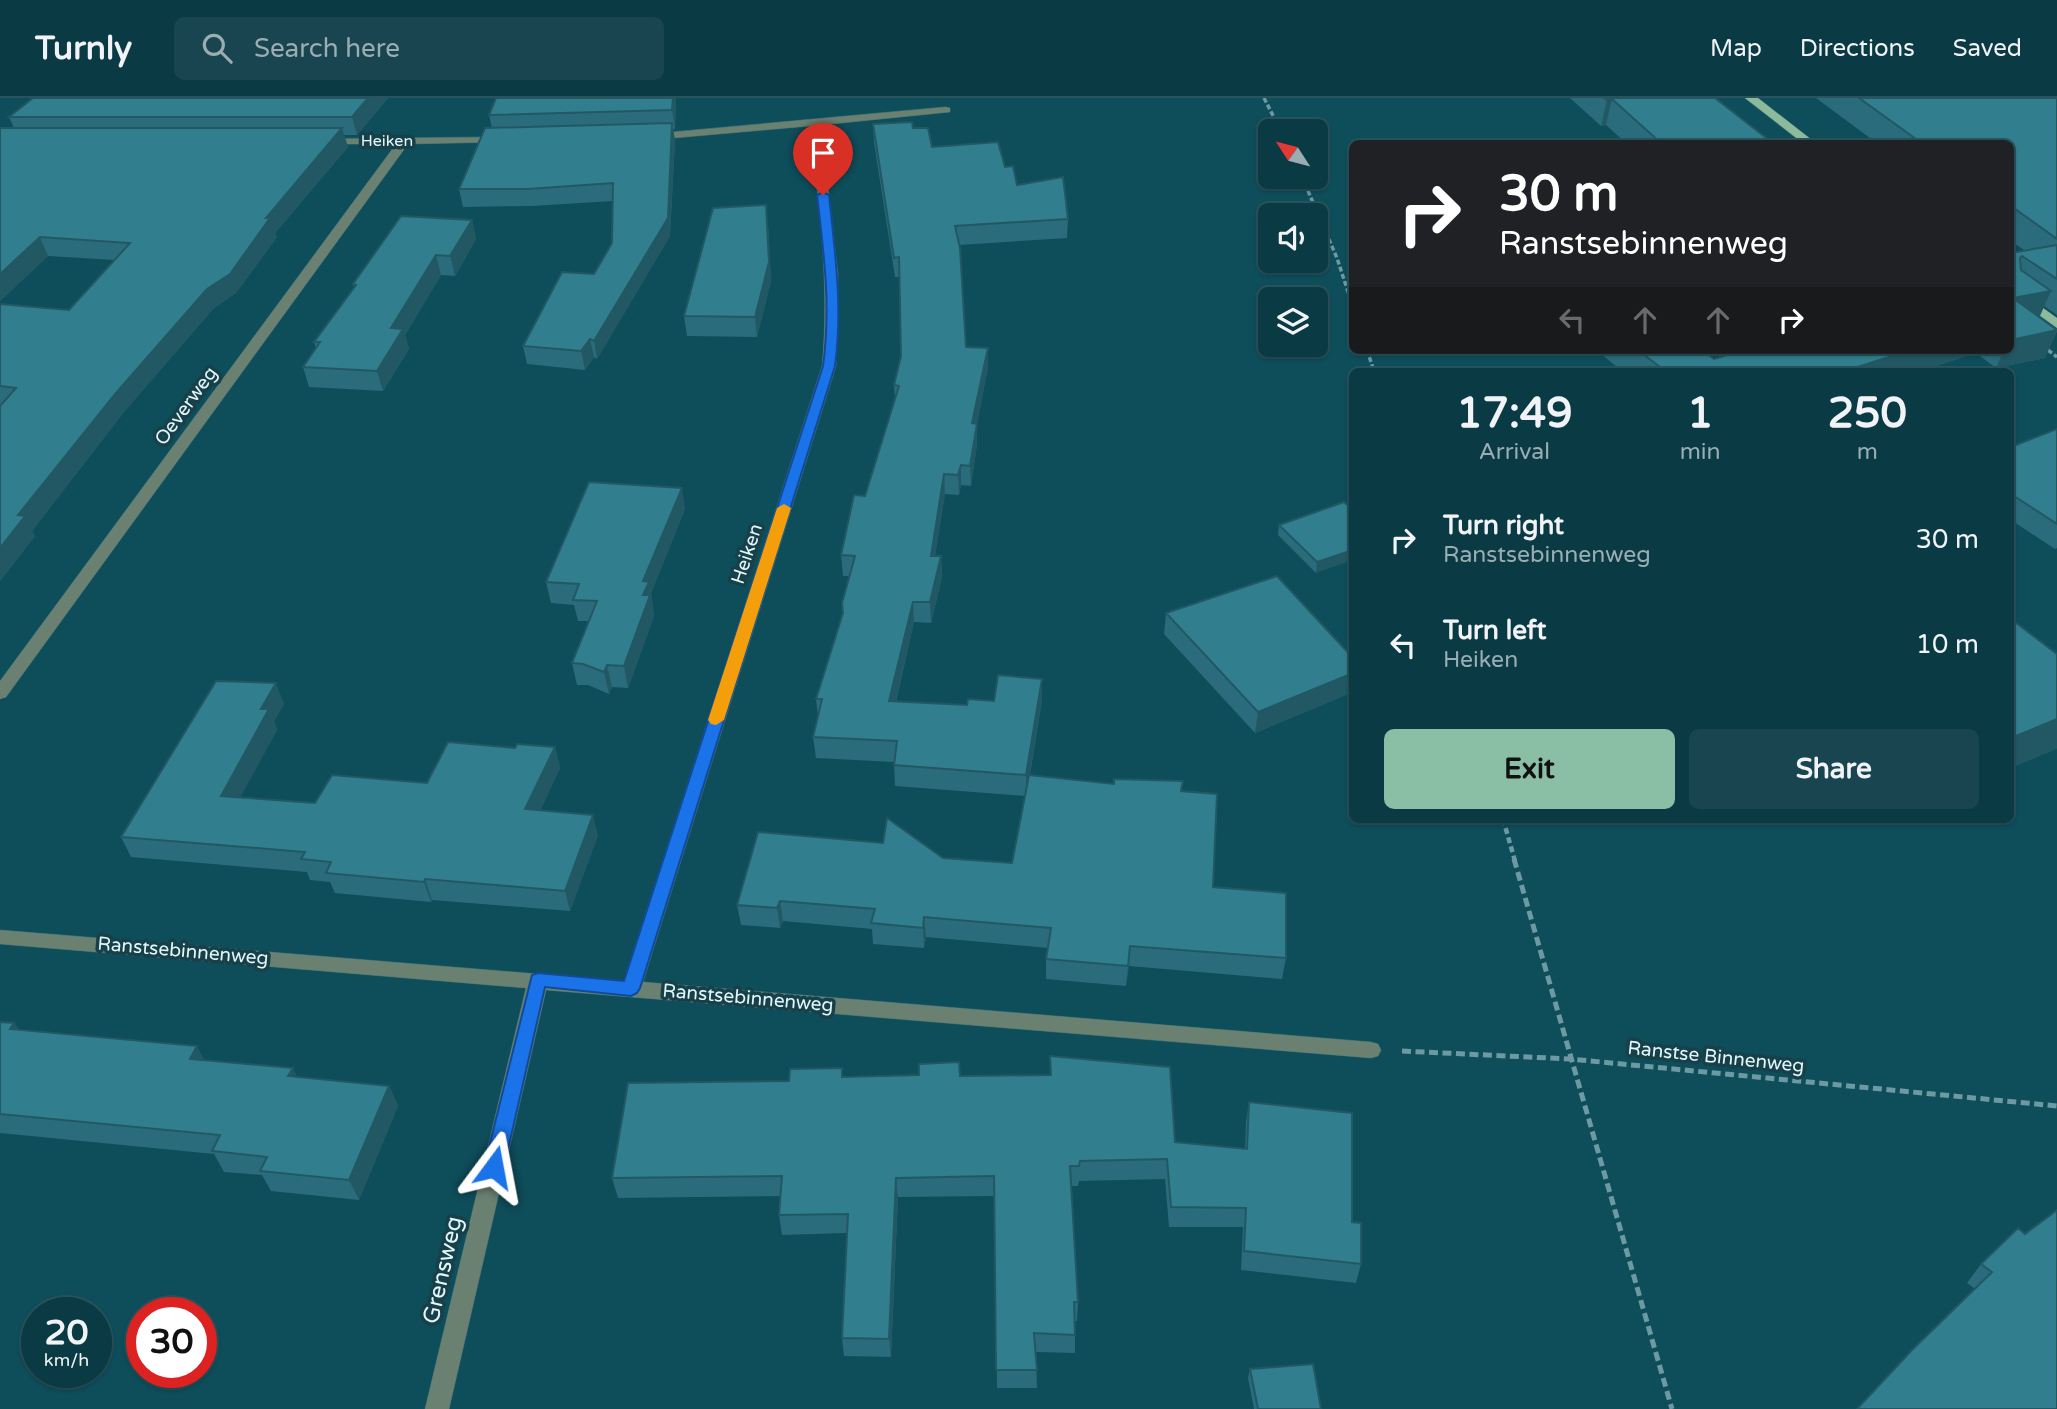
<!DOCTYPE html>
<style>
:root{--surface:#0a3a44;--page:#18454f;--text:#f1f3f6;--muted:#99adb2;--line:#2a545d;--accent:#8abfa5}
body{margin:0;font-family:"Varela Round",sans-serif;background:var(--page);color:var(--text);height:100vh;display:flex;flex-direction:column;font-size:26px;white-space:nowrap}
*{box-sizing:border-box;margin:0}
p{font-size:23px;color:var(--muted)}
.icon{flex:none;width:38px;height:38px;fill:none;stroke:currentColor;stroke-width:2;stroke-linecap:round;stroke-linejoin:round}
.map{position:relative;flex:1;overflow:hidden}
.panel{position:absolute;left:1349px;top:270px;width:665px;height:455px;display:flex;flex-direction:column;background:var(--surface);border-radius:10px;box-shadow:0 2px 5px #0004,0 0 0 2px var(--line)}
.panel>*{flex:none}
.hud{position:absolute;left:1349px;top:42px;width:665px;height:214px;border-radius:10px;box-shadow:0 2px 5px #0004,0 0 0 2px var(--line);background:#202124;color:#fff;overflow:hidden}
.needle{width:46px;rotate:306deg}
.fabs{position:absolute;left:1258px;top:21px;display:grid;gap:14px}
.fabs a{display:grid;place-items:center;width:70px;height:70px;border-radius:10px;background:var(--surface);box-shadow:0 2px 5px #0004,0 0 0 2px var(--line);font-size:35px}
.speed{position:absolute;left:21px;top:1199px;display:flex;gap:14px;font-size:35px;font-weight:700;text-align:center}
.speed>*{display:grid;place-content:center;width:91px;height:91px;border-radius:50%;background:var(--surface);box-shadow:0 2px 5px #0004,0 0 0 2px var(--line);line-height:1}
.speed small{font-size:18px;font-weight:400}
.speed .limit{border:10px solid #d22;background:#fff;color:#111}
.pin{position:absolute;display:grid;place-items:center;width:60px;height:60px;color:#fff;margin:-72px -30px;border-radius:50% 50% 50% 0;rotate:-45deg;box-shadow:0 0 7px #0007}
.pin .icon{rotate:45deg}
.me{position:absolute;width:77px;margin:-38px;rotate:13deg;stroke-linejoin:round;filter:drop-shadow(0 0 5px #0008)}
.turn{display:flex;align-items:center;gap:24px;height:147px;padding:0 35px;font-size:32px}
.turn .icon{width:91px;height:91px;stroke-width:2.5}
.turn b{display:block;font-size:49px;line-height:60px}
.lanes{display:flex;align-items:center;height:66px;padding:0 35px;background:#0003;justify-content:center;gap:35px;direction:ltr}
.lanes .off{opacity:.35}
.eta{display:flex;justify-content:space-evenly;align-items:center;height:119px;text-align:center}
.eta b{font-size:42px;font-weight:800;line-height:49px}
.button{display:flex;gap:14px;margin-top:auto;padding:14px 35px}
.button a{flex:1;height:80px;border-radius:10px;background:var(--accent);color:#111;font-size:28px;font-weight:800;line-height:80px;text-align:center}
.button a+a{background:var(--page);color:var(--text)}
ul{padding:0;list-style:none}
li{display:flex;align-items:center;gap:21px;height:105px;padding:0 35px}
li div{flex:1}
li b{display:block;font-size:26px}
li em{font-style:normal}
header{display:flex;align-items:center;gap:42px;box-sizing:border-box;height:98px;padding:0 35px;background:var(--surface);border-bottom:2px solid var(--line)}
header strong{font-size:33px}
nav{display:flex;gap:38px;margin-inline-start:auto;font-size:24px}
.search{width:490px;height:63px;background:var(--page);display:flex;align-items:center;gap:18px;box-sizing:border-box;padding:0 24px;border-radius:10px;color:var(--muted);font-size:26px}
.map>svg:first-child{display:block}
</style>
<header>
<strong>Turnly</strong>
<div class="search"><svg class="icon" aria-label="search" viewBox="0 0 24 24"><circle cx="10" cy="10" r="6"/><path d="M15 15l6 6"/></svg>Search here</div>
<nav><a>Map</a><a>Directions</a><a>Saved</a></nav>
</header>
<div class="map">
<svg width="2057" height="1311" viewBox="0 0 2057 1311">
<rect width="100%" height="100%" fill="#0e4d5a"/>
<g fill="none" stroke-linecap="round" stroke-linejoin="round">
<defs>
<path id="street" d="M946,9L950,10V14L821,27L838,177L836,268L643,884L1371,944L1378,946L1381,952L1378,958L1371,960L546,892L449,1311H425L526,890L0,846V832L624,883L822,268C830,187 819,108 810,28L651,42L645,39L651,36Z
M500,39L504,40V44L408,46L6,599L0,601V583L396,46H322L318,45V41Z"/>
<path id="primary" d="M1745,0H1758L1817,46H1804Z
M2011,187L2057,220V230L2011,197Z"/>
</defs>
<use href="#street" stroke="#346c77" stroke-width="1"/>
<use href="#primary" stroke="#346c77" stroke-width="1"/>
<path stroke="#6c99a2" stroke-width="3.5" stroke-dasharray="5 2.5" stroke-linecap="butt" d="M1264,0L1281,33
M1302,79L1337,160L1353,209
M1367,252L1374,273
M2048,252L2057,259"/>
<path stroke="#6c99a2" stroke-width="4.5" stroke-dasharray="6 3.5" stroke-linecap="butt" d="M1503,721L1515,763"/>
<path stroke="#6c99a2" stroke-width="5" stroke-dasharray="9 4.5" stroke-linecap="butt" d="M1514,761L1672,1311
M1402,953L1570,961L2057,1008"/>
<use href="#street" fill="#6a8171" fill-rule="evenodd"/>
<use href="#primary" fill="#8cbb9b" fill-rule="evenodd"/>
</g>
<path fill="#2a6c7b" d="M388,0L357,37H344L348,49L275,135L277,139L236,195L214,210L124,314L32,433L35,438L0,483V206L69,212L114,162L48,158L0,203V30H14L9,19Z
M676,0L675,31H673L675,42L670,138L597,261L594,259L585,272L527,266L523,248L594,176L612,145L613,103L532,108L463,109L459,91L492,30L489,17Z
M1570,0H1715L1774,46H1627L1606,27L1601,28Z
M1816,0H2057V217L2044,208L2039,219L2057,233L2045,260L1996,270L1976,255L1921,273H1622L1596,252H1702L1714,261L1744,252H2011V155L2024,152L2011,143V46H1878Z
M873,26L913,30L932,49L1005,69L1017,87L1068,121L1067,140L959,147L966,249L988,250V269L977,326V346L971,388L961,387L959,397L945,396L935,458H941L942,479L931,525L914,524L896,604L967,607L994,603L1042,581V602L1030,677L1114,686V681L1182,693L1213,789L1286,860L1282,881L1129,868L1126,888L1046,881V861L1048,850L926,839L924,850L873,846L872,831L783,823L780,830L741,827L737,807L943,760L1012,765L1025,698L895,688L894,664L816,660L813,639L818,619L816,601L843,515L849,478H843L841,457L865,398L895,303L894,287L901,258L900,179H895L874,45Z
M472,122L476,141L455,178L441,177L405,237L409,251L383,293L309,289L303,269L316,250L314,244L354,189L353,186Z
M768,125L771,183L757,239L687,238L684,218Z
M2057,331V450L2055,451L2011,422V349Z
M685,411L651,495L654,518L628,590L612,589L609,596L588,587H577L572,565L589,523H578L574,507L551,505L546,484Z
M1353,412L1316,475L1278,437L1279,427Z
M1166,515L1353,560V594L1255,635L1164,536Z
M284,606L274,623L277,632L240,699L315,705L427,685L515,650L555,649L560,670L540,713L598,737L570,813L432,802L431,804L335,795L330,784L310,782L307,774L131,759L121,739Z
M0,924L14,925L19,932L204,962L297,979L389,988L398,1008L359,1102L271,1093L262,1077L224,1074L214,1056L0,1035Z
M1050,958L1175,1044L1245,1051L1246,1024L1249,1004L1352,1124L1361,1166L1356,1185L1241,1172L1243,1129H1169L1165,1081L1079,1083L1078,1088H1071L1078,1204L1077,1223H1075V1255L1036,1254L1037,1290H997L995,1098L898,1099L891,1259L844,1258L842,1240L847,1135L782,1137L779,1117L780,1098L618,1100L612,1080L789,983L843,979L1050,977Z
M2057,1112L1975,1191L1967,1185L1981,1166Z
M1250,1271L1321,1311H1254L1248,1280Z"/>
<path fill="#225864" d="M368,0H388L357,37L352,19Z
M673,0H676L675,31L672,12Z
M1612,1L1606,27L1601,28L1607,2Z
M672,25L675,42L670,138L597,261L594,243Z
M342,30L348,49L275,135L277,139L236,195L214,210L124,314L32,433L35,438L0,483V450L18,417L116,295Z
M766,107L771,183L757,239L755,219Z
M472,122L476,141L455,178L450,158Z
M40,139L48,158L0,203V176Z
M436,157L441,177L405,237L409,251L383,293L377,273L391,230Z
M2051,193L2039,220L2013,200Z
M2057,232L2045,260L1996,270L2004,252H2011V242Z
M590,241L594,259L585,272L581,253Z
M988,250V269L973,346L972,325Z
M1911,252H1977L1976,255L1921,273H1853L1854,270Z
M977,326V346L971,388L970,368Z
M961,367V387L959,397L958,377Z
M944,376L945,396L932,478L931,458Z
M682,390L685,411L651,495L654,518L628,590L624,568L643,497V483Z
M1353,452V462L1316,475L1317,464Z
M941,458L942,479L931,525L930,504Z
M913,504L914,524L891,624L889,603Z
M607,567L612,589L609,596L604,574Z
M1353,575V594L1255,635L1258,614Z
M1042,581V602L1026,698V677Z
M276,585L284,606L274,623L277,632L230,718L221,698L261,611Z
M2057,621V651L2011,670V640Z
M555,649L560,670L531,732L525,711Z
M593,717L598,737L570,813L565,793Z
M425,781L432,802L431,804L424,784Z
M780,803L783,823L780,830L777,810Z
M924,819L926,839L924,850L923,830Z
M1130,848L1129,868L1126,888Z
M14,925L27,945L10,931Z
M197,948L208,969L190,961Z
M293,970L303,991L288,978Z
M389,988L398,1008L359,1102L349,1082Z
M896,1080L898,1099L891,1259L889,1241Z"/>
<path fill="#317e8f" stroke="#225864" stroke-width="2" d="M33,0H368L352,19H9Z
M496,0H673L672,12L489,17Z
M1604,0H1715L1774,46H1662L1612,1L1607,2Z
M1859,0H2057V141L2011,108V46H1923Z
M912,24L913,30H928L932,49L998,44L1005,69L1013,68L1017,87L1063,79L1068,121L955,128L960,150L966,249L988,250L972,325L977,326L970,368L961,367L958,377L944,376L931,458H941L930,504H913L889,603L967,607L968,601L994,603L998,577L1042,581L1026,677L894,667L897,643L813,639L822,601H816L843,515L842,505L855,458L841,457L854,397L865,398L899,288L894,287L901,258L899,159L894,160L873,26Z
M672,25L668,120L594,243L590,241L581,253L523,248L562,174L594,176L612,145L613,85L528,91H459L485,30Z
M0,30H342L266,120H270L230,176L207,191L116,295L18,417L25,418L0,450V308L16,290L0,288V206L69,212L130,145L40,139L0,176Z
M766,107L769,164L755,219L684,218L713,110Z
M401,118L472,122L450,158L436,157L391,230L403,231L377,273L303,269L320,244H314L356,187L353,186Z
M2057,147V181L2022,158L2020,160L2021,172L2051,193L2013,200L2057,232L2011,242V155Z
M1638,252H1702L1714,261L1744,252H1911L1854,270L1858,273H1665Z
M2057,331V426L2011,396V349Z
M589,384L682,390L643,483L649,484L643,497H650L624,568L607,567L604,574L583,566L572,565L597,503L573,502L579,486L546,484Z
M1344,404L1353,412V452L1317,464L1279,427Z
M1277,478L1353,560V575L1258,614L1166,515Z
M2011,521L2057,556V621L2011,640Z
M216,583L276,585L261,611H269L221,698L315,705L332,677L427,685L448,644L515,650L517,646L555,649L525,711L593,717L565,793L425,781L424,784L326,775L331,764L301,761L305,754L121,739Z
M1029,677L1114,686V681L1183,683L1181,693L1217,696L1213,789L1286,795V860L1130,848L1128,868L1046,861L1051,830L924,819L923,830L871,825L875,811L780,803L777,810L737,807L758,734L883,745L887,720L943,760L1012,765Z
M0,924L14,925L10,931L197,948L190,961L293,970L288,978L389,988L349,1082L260,1073L267,1059L212,1053L220,1037L0,1016Z
M1050,958L1170,969L1175,1044L1247,1051L1249,1004L1352,1015V1124L1361,1125V1166L1244,1153L1246,1110L1171,1109L1167,1061L1080,1063L1079,1068H1070L1078,1204H1074L1075,1237L1034,1235L1037,1272H996L994,1078L896,1080L889,1241L842,1240L848,1116L779,1117L782,1078L612,1080L628,985L789,983L790,971L842,970V979L919,977V966L959,964L960,978L1051,977Z
M2057,1112V1311H1857L1912,1252L1992,1174L1981,1166L2018,1130L2025,1136Z
M1313,1266L1321,1311H1258L1250,1271Z"/>
<path fill="#1a73e8" stroke="#114b97" stroke-width="2" d="M823,94L829,97C835,156 843,209 835,268L640,890L637,895L631,898L545,889L504,1069L501,1075L494,1078L487,1075L484,1069L532,877L538,875L624,883L823,268C831,209 824,156 817,97Z"/>
<path fill="#f59e0b" d="M784,406L791,410L724,622L716,627L711,626L708,622L777,410Z"/>
<g text-anchor="middle" dominant-baseline="central" stroke-width="7" stroke-linejoin="round" paint-order="stroke">
<g font-size="16" fill="#e2f7fc" stroke="#184049">
<text x="387" y="43">Heiken</text>
</g>
<g font-size="19" fill="#e2f7fc" stroke="#184049">
<text transform="translate(186 308) rotate(-54)">Oeverweg</text>
<text transform="translate(747 456) rotate(-72)">Heiken</text>
<text transform="translate(183 853) rotate(5)">Ranstsebinnenweg</text>
<text transform="translate(748 900) rotate(5)">Ranstsebinnenweg</text>
<text transform="translate(1716 959) rotate(6)">Ranstse Binnenweg</text>
</g>
<g font-size="23" fill="#e2f7fc" stroke="#184049">
<text transform="translate(443 1172) rotate(-77)">Grensweg</text>
</g>
</g>
</svg>
<div class="fabs">
<a><svg class="needle" viewBox="-14 -14 28 28"><path d="M0-13l5 13h-10z" fill="#e53935"/><path d="M0 13l5-13h-10z" fill="#99adb2"/></svg></a>
<a><svg class="icon" aria-label="sound" viewBox="0 0 24 24"><path d="M4 9h4l5-4v14l-5-4H4zM17 9q2 3 0 6"/></svg></a>
<a><svg class="icon" aria-label="layers" viewBox="0 0 24 24"><path d="M12 4l9 5-9 5-9-5zM3 14l9 5 9-5"/></svg></a>
</div>
<div class="speed"><div>20<small>km/h</small></div><div class="limit">30</div></div>
<div class="pin" style="left:823px;top:97px;background:#d93025"><svg class="icon" aria-label="arrive" viewBox="0 0 24 24"><path d="M6 21V4h12l-3 4 3 4H6"/></svg></div>
<svg class="me" style="left:494px;top:1069px" viewBox="-20 -20 40 40"><path d="M0-17L14 15 0 8-14 15z" fill="#1a73e8" stroke="#fff" stroke-width="4"/></svg>
<div class="hud">
<div class="turn"><svg class="icon" aria-label="right" viewBox="0 0 24 24"><path d="M7 20v-9h11M14 6l5 5-5 5"/></svg><div><b>30 m</b>Ranstsebinnenweg</div></div>
<div class="lanes"><svg class="icon off" aria-label="left" viewBox="0 0 24 24"><path d="M17 20v-9H6M10 6l-5 5 5 5"/></svg><svg class="icon off" aria-label="ahead" viewBox="0 0 24 24"><path d="M12 20V5M6 11l6-6 6 6"/></svg><svg class="icon off" aria-label="ahead" viewBox="0 0 24 24"><path d="M12 20V5M6 11l6-6 6 6"/></svg><svg class="icon" aria-label="right" viewBox="0 0 24 24"><path d="M7 20v-9h11M14 6l5 5-5 5"/></svg></div>
</div>
<section class="panel">
<div class="eta">
<div><b>17:49</b><p>Arrival</p></div>
<div><b>1</b><p>min</p></div>
<div><b>250</b><p>m</p></div>
</div>
<ul>
<li><svg class="icon" aria-label="right" viewBox="0 0 24 24"><path d="M7 20v-9h11M14 6l5 5-5 5"/></svg><div><b>Turn right</b><p>Ranstsebinnenweg</p></div><em>30 m</em></li>
<li><svg class="icon" aria-label="left" viewBox="0 0 24 24"><path d="M17 20v-9H6M10 6l-5 5 5 5"/></svg><div><b>Turn left</b><p>Heiken</p></div><em>10 m</em></li>
</ul>
<div class="button"><a>Exit</a><a>Share</a></div>
</section>
</div>
